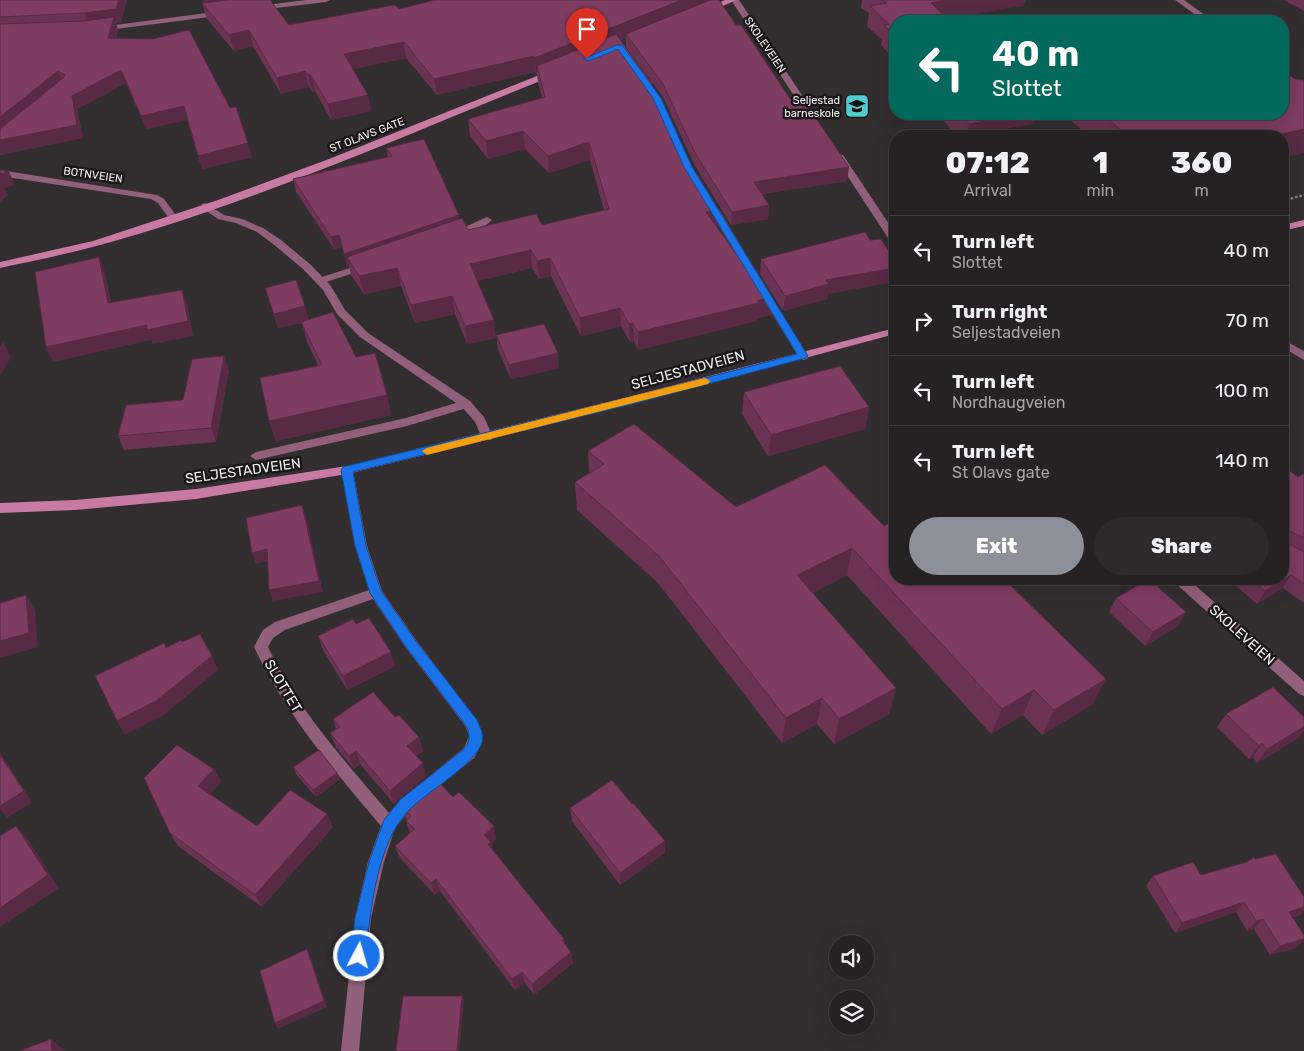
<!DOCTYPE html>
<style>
:root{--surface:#262224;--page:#2e2a2c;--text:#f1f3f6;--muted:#a4a4a6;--line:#423f41;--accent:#8c9099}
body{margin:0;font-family:Rubik,sans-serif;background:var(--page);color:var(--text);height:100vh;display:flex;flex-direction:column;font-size:19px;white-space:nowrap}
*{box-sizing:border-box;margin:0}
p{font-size:16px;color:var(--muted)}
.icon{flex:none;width:28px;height:28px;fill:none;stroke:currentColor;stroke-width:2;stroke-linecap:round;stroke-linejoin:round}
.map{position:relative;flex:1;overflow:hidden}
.drawer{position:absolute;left:889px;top:130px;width:400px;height:455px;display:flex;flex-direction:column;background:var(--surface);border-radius:20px;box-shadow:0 5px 20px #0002,0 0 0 1px var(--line)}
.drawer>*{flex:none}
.top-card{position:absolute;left:889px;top:15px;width:400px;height:105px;border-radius:20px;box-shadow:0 5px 20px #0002,0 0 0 1px var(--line);background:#00695c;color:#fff;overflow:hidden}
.buttons{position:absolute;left:829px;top:935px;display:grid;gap:10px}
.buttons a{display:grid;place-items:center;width:45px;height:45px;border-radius:50%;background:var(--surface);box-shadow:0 5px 20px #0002,0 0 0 1px var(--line);font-size:25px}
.pin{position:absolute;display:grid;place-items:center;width:42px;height:42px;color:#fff;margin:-51px -21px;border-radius:50% 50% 50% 0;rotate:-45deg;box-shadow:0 0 5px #0007}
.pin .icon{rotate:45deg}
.me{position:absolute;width:55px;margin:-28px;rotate:6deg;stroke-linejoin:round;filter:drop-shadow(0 0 4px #0008)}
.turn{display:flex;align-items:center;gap:18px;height:105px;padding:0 20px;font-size:22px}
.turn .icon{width:65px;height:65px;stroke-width:2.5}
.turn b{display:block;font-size:35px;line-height:42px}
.eta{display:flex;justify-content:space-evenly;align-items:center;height:85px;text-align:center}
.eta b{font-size:30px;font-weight:800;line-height:35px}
.button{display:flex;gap:10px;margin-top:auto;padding:10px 20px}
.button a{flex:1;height:58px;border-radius:30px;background:var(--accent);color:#fff;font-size:20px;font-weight:800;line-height:58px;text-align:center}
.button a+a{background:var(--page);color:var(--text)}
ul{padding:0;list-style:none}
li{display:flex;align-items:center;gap:15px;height:70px;padding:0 20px;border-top:1px solid var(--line)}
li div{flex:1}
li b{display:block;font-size:19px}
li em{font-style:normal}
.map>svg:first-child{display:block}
</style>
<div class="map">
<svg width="1304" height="1051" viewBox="0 0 1304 1051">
<rect width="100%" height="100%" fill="#322e30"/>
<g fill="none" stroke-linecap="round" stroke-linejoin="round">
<path stroke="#8a8788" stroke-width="2.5" stroke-dasharray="2.5 2" stroke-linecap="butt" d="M1282,201L1304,195"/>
<path fill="#92607a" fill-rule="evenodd" d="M487,217L492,220C482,230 465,234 452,238L447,235Z
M365,263L370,266L369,268L320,284L315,281L316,279Z
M466,400L470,401L472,404L470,407L407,426L256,460L250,456L256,452L406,418Z"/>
<path fill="#92607a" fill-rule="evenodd" d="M306,0H330L326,2L259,10L255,8L259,6Z
M731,0H739L813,112L812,114H806Z
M1175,0H1184L1213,21H1204Z
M222,11H225V15L100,31L96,29L100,27Z
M840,154L843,155L895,233V244L890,241L835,157Z
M0,170L157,195L164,199L178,218L176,220H170L158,203L151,199L0,176Z
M710,200L715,203L758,274L757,276H749L748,274L705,203Z
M205,203L224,215L242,219L263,228L281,240L311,265L331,286L345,310L368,333L470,401L484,417L493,437L491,440H483L475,422L462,407L360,337L337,314L323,290L303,269L273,244L257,232L236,223L218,219L202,208V204Z
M763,288L767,289L808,356L807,359L803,360L798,356L758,291Z
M1282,339L1304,351V360L1282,347Z
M347,466L353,470L367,546L382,591L416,640L477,720L483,736L482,743L474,758L410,810L395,828L384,862L371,918L359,1051H341L355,918L368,862L381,826C333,769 286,715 254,647L263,630L275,622L369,590L355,546L341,470ZM373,599L406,648L466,727L469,736L464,748L400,800L389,813C344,760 298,710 268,647L273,638L285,630Z
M1174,579H1188L1304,681V696L1299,694L1175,583Z"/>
<path fill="#c87aa3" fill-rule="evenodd" d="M725,0H736L710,12L703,10Z
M552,70L556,73L555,75C405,135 256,202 100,245C67,254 33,261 0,268V262L93,241L218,200L329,159Z
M1304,220V226L1282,231V225Z
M895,328V334L632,404L347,474L196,499L75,510L0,513V503L75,500L196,489L347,466L632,396Z"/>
</g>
<path fill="#6c3453" d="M0,0H127L121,22L116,23L118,30L116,38L252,157L202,169L187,120L146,129L126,83L77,109L83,138L0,155Z
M862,0H1025L1023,6L895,21V61L881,45L882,40L867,26L869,13L861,8Z
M1284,0H1304V11Z
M202,3L289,25L400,9L736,25L791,100L847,181L762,194L769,205L768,219L731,225L695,166L663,97L626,47V38L621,40L682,150L718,228L771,315L757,318V321L638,350L634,341L630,342L621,326L581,336L551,276L539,279L532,268L477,281L496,338L467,344L455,314L415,323L401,286L364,294L351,275L349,266H347L342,247L334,249L296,192L293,179L388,157L386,148L460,219L468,230L542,225L604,210L590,160L549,173L525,149L488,159L470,136L468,119L542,98L538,83L537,74L536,75L535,72L437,95L406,58L353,69L368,95L371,111L331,120L315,91L312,92L309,87L281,94L253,46L234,51L207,19Z
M1295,79L1282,136H1089L1063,114H1282Z
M937,114H1035L1032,124L1003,129L1001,136H957Z
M761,259L828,294L827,299L783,311L760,274Z
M265,288L309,319L356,357L387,395L391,415L276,441L269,421L318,365L307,342L302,323L278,328Z
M496,335L559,368L511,379L498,350Z
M229,370L216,442L124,450L118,436L183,400Z
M744,392L869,407L865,429L768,456L742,414Z
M588,451L736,507L825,465L895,579H1021L1010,585L1093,704L1042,735L1023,715L991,734L847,575L812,593L896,688L889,714L834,744L817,724L782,743L658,583L577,510L575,482L589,473Z
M1282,465L1298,477L1304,473V603L1283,588L1257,604L1228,579H1282Z
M1116,598L1178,626L1145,646L1109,612Z
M356,624L395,666L347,690L323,650L318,636Z
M1226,714L1300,737L1257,763L1253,757L1249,759L1217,727Z
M395,717L419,737L423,751L416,756L426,776L394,804L360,764L354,769L336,747L330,733L336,729L333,719Z
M293,767L337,773L340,779L316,797L296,774Z
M214,769L221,782L210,794L257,826L327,814L333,827L262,907L178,846L170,833Z
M453,797L494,826L496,839L491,843L493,850L564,939L565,944L571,952L573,963L534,995L525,983L515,990L440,891L435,895L400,858L395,846L410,833L406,821L407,820L406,818L402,805Z
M632,804L665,841V853L620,885L572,821L570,808Z
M1201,875L1300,915L1293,917L1296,948L1270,955L1254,929L1247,931L1236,912L1175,933L1146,886L1153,876Z"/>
<path fill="#582a44" d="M119,0H127L121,22L116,23L118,30L112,51L89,26L84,13Z
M202,0H264L203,4Z
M682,0H712L626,34V38L539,73L537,66V74L536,75L534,58Z
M946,0H1025L1023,6L934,21L931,3Z
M249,30L253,46L234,51L229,35Z
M404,42L406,58L347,70L344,54Z
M534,56L535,72L437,95L434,79Z
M121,70L126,83L77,109L83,138L0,155V140L72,96Z
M58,71L63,84L0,135V117Z
M305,71L309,87L281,94L277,78Z
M308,75H311L315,91L312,92Z
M368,95L371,111L331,120L328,104Z
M184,106L188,120L146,129L141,116Z
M998,114H1035L1032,124L1003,129L1001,136H966L969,124Z
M1304,129V153L1282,158V136H1273Z
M523,131L525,149L488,159L486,141Z
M589,142L590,160L549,173L548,156Z
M248,143L252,157L202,169L198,156Z
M849,167L847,181L753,195L754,182Z
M9,172L15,185L4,188L8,195L0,202V174Z
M769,205L768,219L731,225L732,212Z
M719,210L718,228L706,212Z
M459,215L461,227L347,257L349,266H347L344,254Z
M339,235L342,247L334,249L331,237Z
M531,250L532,268L472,282L470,264Z
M99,257L105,272L114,317L108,303Z
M550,258L551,276L539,279L537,261Z
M397,268L401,286L364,294L359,276Z
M895,268V282L828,294L827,299L783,311L785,296L825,280Z
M182,290L187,304L193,336L153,344L151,340L53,362L46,347Z
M452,296L455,314L415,323L411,305Z
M772,296L771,315L757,318V321L638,350V332Z
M305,306L309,321L278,328L274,314Z
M620,308L621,326L581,336L580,318Z
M494,320L496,338L467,344L465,326Z
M633,323L634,341L630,342L629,324Z
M3,342L11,357L0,376V347Z
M558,353L559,368L511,379L509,365Z
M224,356L229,370L216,442L211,428Z
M387,395L391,415L276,441L269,421Z
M869,407L865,429L768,456L771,435Z
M302,505L306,516L323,592L273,601L269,590Z
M852,548L847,575L793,602L797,575Z
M267,549L271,560L256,564L252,553Z
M1291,575L1283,588L1257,604L1265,591Z
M993,579H1021L986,597Z
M26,595L35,610L38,647L0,658V641Z
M1186,612L1178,626L1145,646L1153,632Z
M391,652L395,666L347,690L343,676Z
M212,656L218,670L164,715L125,735L117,721Z
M1106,679L1093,704L1042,735L1054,710Z
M896,688L889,714L834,744L839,719Z
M1034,690L1023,715L991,734L1002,709Z
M822,698L817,724L782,743L786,718Z
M1304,727V732L1300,737L1257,763L1267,749Z
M419,737L423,751L411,759L407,746Z
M1262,743L1253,757L1249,759L1259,746Z
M356,751L360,764L354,769L349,756Z
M0,752L32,802L7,818L0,809Z
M423,763L426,776L394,804L390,791Z
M214,769L221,782L205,799L198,786Z
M337,773L340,779L316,797L313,790Z
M327,814L333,827L262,907L255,895Z
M16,826L27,838L59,888L0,927V908Z
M494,826L496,839L491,843L494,854L491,857L484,835Z
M665,841V853L620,885V873Z
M436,879L440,891L435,895L431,883Z
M1244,902L1236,912L1175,933L1182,923Z
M1304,907V911L1300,915L1280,922L1289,912Z
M1263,919L1254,929L1247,931L1256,921Z
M1304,939V940L1296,948L1270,955L1280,946Z
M307,949L310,955L327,1007L278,1029L275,1023Z
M571,952L573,963L534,995L532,984Z
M522,972L525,983L515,990L512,979Z
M462,996L464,1001L459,1051H457Z
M51,1039L65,1051H52Z"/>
<path fill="#7e3c61" stroke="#582a44" d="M0,0H119L116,9L84,13L0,17Z
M229,0H270L289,25L394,5L400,9L434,0H682L534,58V56L434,79L404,42L344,54L368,95L328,104L311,75H308L305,71L277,78L249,30L229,35L202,3Z
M710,0H719L736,25H741L791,100L803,99L849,167L754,182L769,205L732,212L695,153L663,84L626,34Z
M882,0H946L931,3L950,21H895V37L884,25L889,24L870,6L887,3Z
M114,17L108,38L153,39L189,30L230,108L236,107L248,143L198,156L184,106L141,116L121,70L72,96L77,125L0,140V129L63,78L65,75L58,71L0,117V24L84,21Z
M616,34L651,82L682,150L719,210L706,212L741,261L749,259L772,296L757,301L759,303L638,332L633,323L629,324L620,308L580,318L550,258L537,261L531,250L470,264L494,320L465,326L452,296L411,305L397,268L359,276L347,257L462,218L468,230L536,214L542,225L609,209L589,142L548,156L523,131L486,141L468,119L545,97L537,66Z
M1282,70L1295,79L1304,80V129L1273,136H1128L1102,114H1282Z
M960,114H1003L1006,117L969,124Z
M424,139L459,215L344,254L339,235L331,237L293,179L392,156L386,148Z
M0,170L9,172L0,174Z
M865,232L870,240L881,239L895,261V268L825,280L829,284L785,296L761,259Z
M99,257L108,303L182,290L188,321L147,330V325L46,347L35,272Z
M296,280L305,306L274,314L265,288Z
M333,312L356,357L375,353L387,395L269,421L260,378L322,365L301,322Z
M544,324L558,353L509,365L496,335Z
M224,356L211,428L118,436L126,405L183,400L192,359Z
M840,366L869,407L771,435L744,392Z
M634,424L736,507L825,465L884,526L895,520V579H1004L1106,679L1054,710L1034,690L1002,709L852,548L797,575L896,688L839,719L822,698L786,718L659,556L575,482L604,464L588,451Z
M1282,465L1298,477L1304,473V538L1288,530L1289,544L1304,552V584L1291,575L1265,591L1250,579H1282Z
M302,505L319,581L269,590L267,549L252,553L246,518Z
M1149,579L1186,612L1153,632L1116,598Z
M26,595L29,633L0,641V603Z
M369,618L391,652L343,676L318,636L353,619L356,624Z
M200,634L212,656L156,701L117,721L95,676L164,643L166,648L181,640L182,642Z
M1273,687L1304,717V727L1267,749L1262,743L1259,746L1226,714Z
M373,692L395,717L399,715L419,737L407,746L423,763L390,791L356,751L349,756L330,733L340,727L333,719Z
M177,745L214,769L198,786L257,826L290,790L327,814L255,895L170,833L144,778Z
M319,750L337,773L313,790L293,767Z
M0,755L24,791L0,806Z
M434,777L453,797L459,792L494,826L484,835L491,842L488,844L564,939L562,940L571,952L532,984L522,972L512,979L436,879L431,883L395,846L415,829L406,821L411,816L402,805Z
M612,780L632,804L633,803L665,841L620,873L570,808Z
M16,826L48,875L0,908V836Z
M1276,854L1304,897V907L1289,912L1304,935V939L1280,946L1263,919L1256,921L1244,902L1182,923L1153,876L1193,862L1201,875L1247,862L1254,857L1255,859Z
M307,949L324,1001L275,1023L260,971Z
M403,996H462L457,1051H396Z
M51,1039L52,1051H19Z"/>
<path fill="#1a73e8" stroke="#114b97" d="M617,45H622L661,98L692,167L808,356L806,358L632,404L353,472L366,546L381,591L415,640L477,720C480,727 484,734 482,742C477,763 427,792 410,809C377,841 370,912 366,956L364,962L359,964L354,962L351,956L355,918L369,862L384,820L400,800L464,749C470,741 470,737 467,727L406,647L370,593L355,546L341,470L343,467L632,397L797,354L684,167L653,98L618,49L589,61L583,59Z"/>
<path fill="#f59e0b" d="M705,378L710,381L708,384L427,455L422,451L427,448Z"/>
<defs>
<symbol id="school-square" viewBox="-11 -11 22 22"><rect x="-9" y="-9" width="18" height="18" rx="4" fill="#52cdcf" stroke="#191718"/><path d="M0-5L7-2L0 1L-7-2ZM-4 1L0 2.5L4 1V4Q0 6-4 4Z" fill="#111"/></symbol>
</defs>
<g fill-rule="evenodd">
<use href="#school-square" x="843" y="92" width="28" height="28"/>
</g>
<g text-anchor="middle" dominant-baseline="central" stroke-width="5" stroke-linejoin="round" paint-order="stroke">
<g font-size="11" fill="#f2eff0" stroke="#191718">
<text transform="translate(765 45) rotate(56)">SKOLEVEIEN</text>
<text transform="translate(367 135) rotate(-21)">ST OLAVS GATE</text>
<text transform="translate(93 175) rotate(8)">BOTNVEIEN</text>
</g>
<g font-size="11" fill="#f2eff0" stroke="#191718" text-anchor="end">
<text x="840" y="100">Seljestad<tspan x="840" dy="13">barneskole</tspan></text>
</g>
<g font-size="14" fill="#f2eff0" stroke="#191718">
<text transform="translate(688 370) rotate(-15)">SELJESTADVEIEN</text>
<text transform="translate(243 471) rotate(-8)">SELJESTADVEIEN</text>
<text transform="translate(1242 635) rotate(42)">SKOLEVEIEN</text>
<text transform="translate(283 686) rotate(59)">SLOTTET</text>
</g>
</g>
</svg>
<div class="buttons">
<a><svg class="icon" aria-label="sound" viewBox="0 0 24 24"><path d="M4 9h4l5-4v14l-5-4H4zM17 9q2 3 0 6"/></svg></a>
<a><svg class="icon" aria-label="layers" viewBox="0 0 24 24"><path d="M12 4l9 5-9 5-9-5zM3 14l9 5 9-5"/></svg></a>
</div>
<div class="pin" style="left:587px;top:59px;background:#d93025"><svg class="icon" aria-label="arrive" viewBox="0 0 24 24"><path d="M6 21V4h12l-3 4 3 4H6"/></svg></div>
<svg class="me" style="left:359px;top:956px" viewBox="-20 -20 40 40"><circle r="17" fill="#1a73e8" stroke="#fff" stroke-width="3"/><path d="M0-11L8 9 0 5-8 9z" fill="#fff"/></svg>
<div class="top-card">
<div class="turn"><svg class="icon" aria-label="left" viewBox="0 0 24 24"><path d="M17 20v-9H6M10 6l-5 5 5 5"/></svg><div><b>40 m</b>Slottet</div></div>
</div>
<section class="drawer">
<div class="eta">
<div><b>07:12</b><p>Arrival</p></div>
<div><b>1</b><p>min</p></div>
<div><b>360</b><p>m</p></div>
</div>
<ul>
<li><svg class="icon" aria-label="left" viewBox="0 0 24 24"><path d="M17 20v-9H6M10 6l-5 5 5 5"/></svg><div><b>Turn left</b><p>Slottet</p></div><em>40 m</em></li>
<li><svg class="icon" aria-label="right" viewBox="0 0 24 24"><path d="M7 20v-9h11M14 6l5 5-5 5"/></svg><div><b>Turn right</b><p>Seljestadveien</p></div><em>70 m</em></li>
<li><svg class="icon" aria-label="left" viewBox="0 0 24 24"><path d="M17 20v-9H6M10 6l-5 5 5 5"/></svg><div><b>Turn left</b><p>Nordhaugveien</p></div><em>100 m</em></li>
<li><svg class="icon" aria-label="left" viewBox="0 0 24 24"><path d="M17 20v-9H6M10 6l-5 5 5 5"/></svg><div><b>Turn left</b><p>St Olavs gate</p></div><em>140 m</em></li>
</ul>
<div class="button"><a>Exit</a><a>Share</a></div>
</section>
</div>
